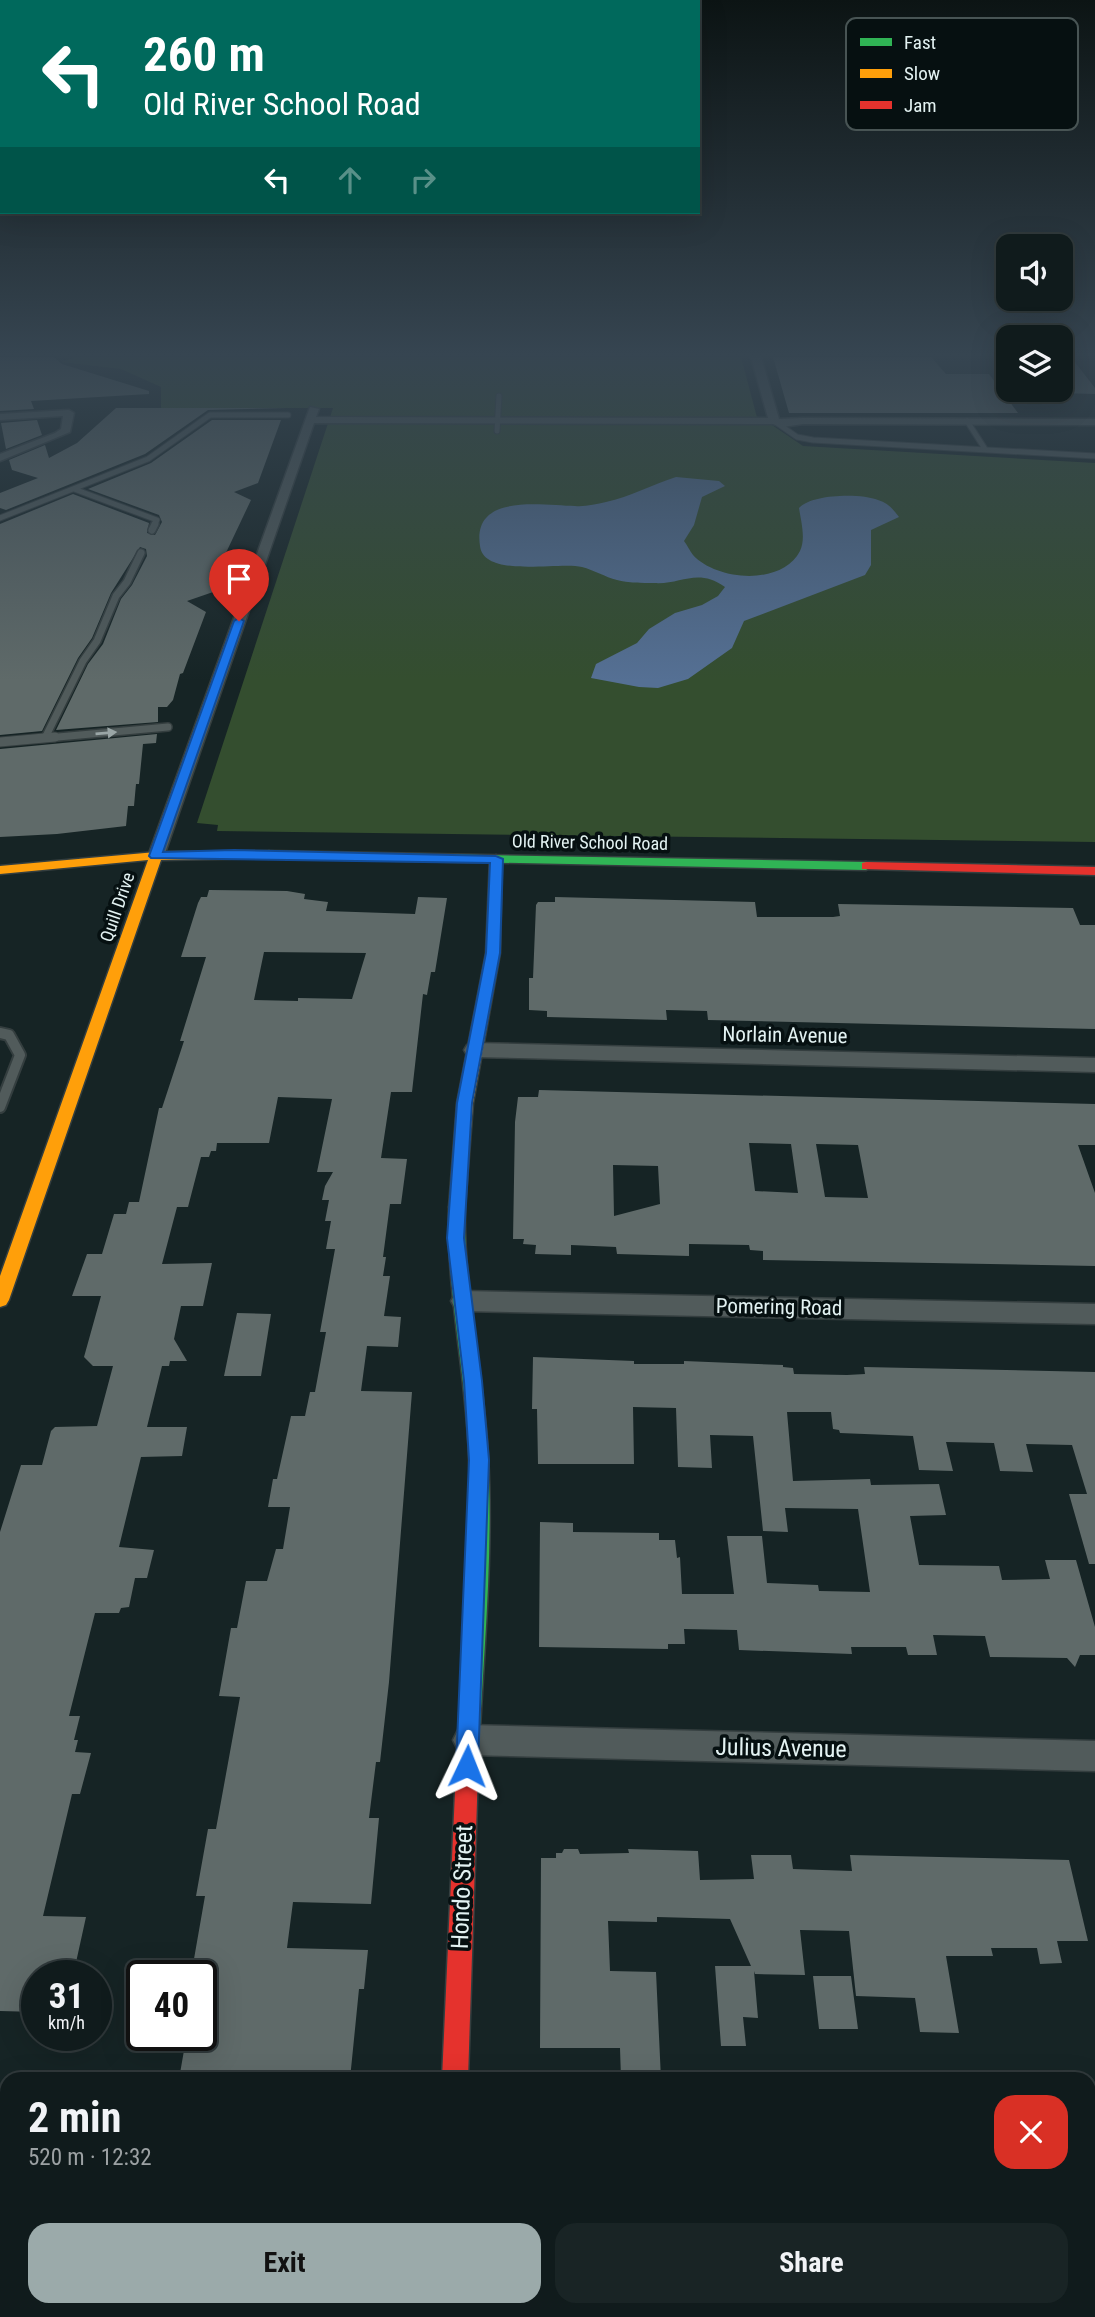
<!DOCTYPE html>
<meta charset="utf-8">
<style>
:root{--surface:#101b1c;--page:#192425;--text:#f1f3f6;--muted:#9ca1a3;--line:#30393b;--accent:#9baaaa}
body{margin:0;font-family:"Roboto Condensed",sans-serif;background:var(--page);color:var(--text);height:100vh;display:flex;flex-direction:column;font-size:26px;white-space:nowrap}
*{box-sizing:border-box;margin:0}
p{font-size:23px;color:var(--muted)}
.icon{flex:none;width:38px;height:38px;fill:none;stroke:currentColor;stroke-width:2;stroke-linecap:round;stroke-linejoin:round}
.map{position:relative;flex:1;overflow:hidden}
.panel{position:absolute;left:0px;top:2072px;width:1096px;height:245px;display:flex;flex-direction:column;background:var(--surface);border-radius:21px 21px 0 0;box-shadow:0 7px 28px #0002,0 0 0 2px var(--line)}
.panel>*{flex:none}
.guide{position:absolute;left:0px;top:0px;width:700px;height:214px;box-shadow:0 7px 28px #0002,0 0 0 2px var(--line);background:#00695c;color:#fff;overflow:hidden}
.controls{position:absolute;left:996px;top:234px;display:grid;gap:14px}
.controls a{display:grid;place-items:center;width:77px;height:77px;border-radius:14px;background:var(--surface);box-shadow:0 7px 28px #0002,0 0 0 2px var(--line);font-size:35px}
.speed{position:absolute;left:21px;top:1960px;display:flex;gap:14px;font-size:35px;font-weight:700;text-align:center}
.speed>*{display:grid;place-content:center;width:91px;height:91px;border-radius:50%;background:var(--surface);box-shadow:0 7px 28px #0002,0 0 0 2px var(--line);line-height:1}
.speed small{font-size:18px;font-weight:400}
.speed .limit{border:4px solid #111;border-radius:10px;background:#fff;color:#111}
.pin{position:absolute;display:grid;place-items:center;width:60px;height:60px;color:#fff;margin:-72px -30px;border-radius:50% 50% 50% 0;rotate:-45deg;box-shadow:0 0 7px #0007}
.pin .icon{rotate:45deg}
.me{position:absolute;width:77px;margin:-38px;rotate:2deg;stroke-linejoin:round;filter:drop-shadow(0 0 5px #0008)}
.turn{display:flex;align-items:center;gap:24px;height:147px;padding:0 28px;font-size:32px}
.turn .icon{width:91px;height:91px;stroke-width:2.5}
.turn b{display:block;font-size:49px;line-height:60px}
.lanes{display:flex;align-items:center;height:66px;padding:0 28px;background:#0003;justify-content:center;gap:35px;direction:ltr}
.lanes .off{opacity:.35}
.round{display:grid;place-items:center;flex:none;width:74px;height:74px;border-radius:21px;background:var(--page)}
.summary{display:flex;align-items:center;justify-content:space-between;height:119px;padding:0 28px}
h1{font-size:42px;font-weight:700;line-height:52px}
.button{display:flex;gap:14px;margin-top:auto;padding:14px 28px}
.button a{flex:1;height:80px;border-radius:21px;background:var(--accent);color:#111;font-size:28px;font-weight:700;line-height:80px;text-align:center}
.button a+a{background:var(--page);color:var(--text)}
.map>svg:first-child{display:block}
</style>
<div class="map">
<svg width="1095" height="2317" viewBox="0 0 1095 2317">
<rect width="100%" height="100%" fill="#162425"/>
<path fill="#344e2f" d="M76,357H741L759,425H772L803,446L1095,463V842L217,831L218,825L197,823L333,408H161V387L121,369L61,362Z"/>
<path fill="#557094" d="M676,477L719,481L725,486L702,497L694,525L684,541C687,545 690,551 693,555C717,581 782,586 800,551C806,539 801,521 799,508C812,494 860,493 878,500C888,503 893,509 899,517L871,530V565L865,575L744,621L732,648L688,679L658,688L639,687L591,678L596,664L637,643L649,629L675,613L702,605L718,596L725,587C697,567 681,585 654,583C642,583 628,583 617,580C605,577 594,570 582,567C560,561 484,579 480,546C472,492 543,506 575,506C585,507 596,504 606,502C630,497 653,484 676,477Z"/>
<path fill="#5f6a69" fill-rule="evenodd" d="M0,357H54L62,364L149,391V394L31,401L34,409L0,411Z
M773,357H931L946,374H989L1018,413H789Z
M1060,357H1071L1095,388V394L1060,393Z
M116,408H286L208,410L145,454L6,510L0,508V493L38,478L12,470L9,460L45,445L49,458L77,443Z
M37,420L42,435L6,449L1,423Z
M212,420H281L258,483L234,492L251,500L224,557L216,591L187,601L206,612L183,673L180,674L173,700L167,707H158V722L56,730L88,664L103,644L121,599L132,585L147,556L146,549L140,547L111,593L92,638L78,658L42,731L0,735V524L73,494L149,523L147,533L155,535L162,522L159,515L88,489L151,463Z
M157,734L156,743L143,744L139,784H136L134,806H128L126,826L57,834L0,837V749Z
M209,890L287,891L305,894L304,899L328,902L326,911L415,914L418,897L447,898L435,972H431L427,995L423,994L412,1092H391L381,1158L407,1159L401,1204H390L383,1257H386L383,1276H390L384,1316L401,1317L398,1347L367,1346L361,1391L412,1392L389,1682L380,1762H376L369,1818H379L371,1904L293,1902L287,1948L368,1950L364,1989H359L350,2079H179L186,2039H201V1976H191L205,1896H196L208,1829H216L240,1697L219,1696L231,1628H237L246,1581H267L276,1549H283L290,1507H268L273,1479H277L291,1416H305L310,1392H315L326,1332H320L335,1249H326L331,1221H325L329,1200H322L325,1186L333,1172H317L332,1099L278,1097L269,1143H217L216,1151H211L209,1157H201L188,1207H177L162,1264L212,1263L203,1306H181L174,1339L187,1361H170L169,1366H162L147,1427H187L182,1456L141,1457L119,1547L154,1550L147,1578H135L129,1607L121,1608L119,1613H95L69,1716H80L74,1740H78L75,1752L91,1753L80,1794H72L43,1916L86,1917L73,1976H37V2012L0,2011V1532L21,1465H42L51,1431L55,1427L97,1426L113,1366H93L84,1357L101,1296H72L87,1254H102L114,1214H126L129,1202H139L159,1108H162L184,1041H180L206,957H181L198,903L201,897H207ZM264,952L366,953L352,999L298,998V1001L254,1000Z
M555,897L755,902L757,917H833L840,916L838,904L1073,908L1080,925H1095V1029L708,1020L707,1011L666,1010L667,1020L547,1017V1011L529,1010V978H533L536,905L538,902H555Z
M539,1090L1095,1104V1145H1078L1095,1193V1266L763,1260V1251L750,1250L749,1245L689,1244V1256L617,1254L616,1247L571,1245V1255L535,1254L536,1245L523,1244L524,1239H513L515,1122L518,1097H538ZM749,1143L791,1144L798,1193L755,1191ZM816,1144L858,1145L868,1198L825,1197ZM613,1165L658,1166L660,1204L614,1216Z
M237,1313L271,1314L261,1376H224Z
M533,1357L634,1361V1364H684V1361L783,1365V1367L793,1368L794,1374L847,1375L865,1374L864,1367L1095,1372V1564H1089L1069,1494H1087L1072,1445L1026,1444L1033,1472L1000,1471L994,1443L946,1442L953,1471L919,1470L913,1436L840,1433L839,1430L833,1429L831,1412H787L793,1481L870,1479L871,1485L939,1484L946,1515L910,1516L919,1565L999,1566L1002,1580L1050,1579L1045,1560H1076L1095,1627V1655H1080L1075,1667L1067,1658L990,1657L985,1636L933,1635L937,1655H908L906,1647H851L852,1654L739,1650L737,1630L684,1629L685,1644H668V1649L539,1647L540,1522L573,1523V1532L659,1533V1540H675L677,1558L680,1557L682,1594H734L727,1536H762L767,1583L818,1585L819,1591L870,1592L858,1509L785,1508L788,1532L763,1531L753,1436L710,1435L712,1468L678,1467L676,1408L633,1407L634,1464H538L537,1409H532Z
M564,1849H578L580,1854L629,1853L628,1849L698,1851L700,1880L754,1879L751,1855H791L793,1869L852,1871L850,1855L1069,1860L1088,1941H1057L1062,1963L1040,1964L1037,1948H991L993,1956H946L959,2033L920,2032L915,1998L856,1996L849,1931L800,1930L805,1975L755,1974L754,1971L758,2018L743,2017L746,2046H721L715,1966H751L730,1919L657,1917V1922L608,1921L610,1971L656,1972L661,2079H621L620,2048H540L541,1858H556V1853H562Z
M813,1976H851L858,2029H819Z"/>
<g fill="none" stroke-linecap="round" stroke-linejoin="round">
<defs>
<path id="lane-far3" d="M774,421L797,437L813,440L1095,456
M967,421L985,449
M497,431L499,396
M74,489L157,520L154,526
M0,518L148,459L210,415H288"/>
<path id="lane-far2" d="M152,530L155,524
M45,738L83,661L97,641L116,596L127,582L141,553
M36,739L168,727"/>
<path id="lane-far1" d="M0,742L55,737"/>
<path id="lane" d="M0,1033L9,1035L20,1055L0,1107"/>
<path id="street" d="M751,357H761L779,419L803,418L1095,419V425L803,424L783,427L773,424L314,423L164,856L156,861L150,860L148,856L310,407L319,409L316,417L768,418Z
M69,410L74,413L70,432L0,461V454L55,433L61,429L63,416L0,420V414Z
M474,1043L1095,1058V1072L474,1057L467,1055L464,1050L467,1045Z
M463,1291L1095,1304V1324L463,1311L455,1308L451,1301L455,1294Z
M468,1725L1095,1741V1771L468,1755L458,1750L453,1740L458,1730Z
M427,2310H465L464,2317H426Z"/>
<path id="fast" d="M269,851L866,862L872,866L866,870L265,858L263,855Z
M457,1201L463,1203L465,1207C463,1291 484,1372 488,1456C494,1560 482,1666 478,1770L475,1778L467,1781L459,1778L456,1770C461,1666 473,1560 469,1456C466,1372 446,1291 449,1207L451,1203Z"/>
<path id="slow" d="M269,851L275,855L273,858L161,860L9,1300L6,1305L0,1307V1276L148,860L0,874V866L156,852Z
M496,855L502,859L500,953L473,1103L465,1207L463,1211H451L449,1207L457,1103L486,953L490,859Z"/>
<path id="jam" d="M866,862L1095,867V875L862,869V863Z
M467,1759L475,1762L478,1770L468,2079H442L456,1770L459,1762Z"/>
</defs>
<use href="#lane-far3" stroke="#343e3f" stroke-width="7"/>
<use href="#lane-far2" stroke="#343e3f" stroke-width="10"/>
<use href="#lane-far1" stroke="#343e3f" stroke-width="11"/>
<use href="#lane" stroke="#343e3f" stroke-width="14"/>
<use href="#street" stroke="#343e3f" stroke-width="3"/>
<use href="#fast" stroke="#343e3f" stroke-width="3"/>
<use href="#slow" stroke="#343e3f" stroke-width="3"/>
<use href="#jam" stroke="#343e3f" stroke-width="3"/>
<use href="#lane-far3" stroke="#515b5b" stroke-width="5"/>
<use href="#lane-far2" stroke="#515b5b" stroke-width="7"/>
<use href="#lane-far1" stroke="#515b5b" stroke-width="9"/>
<use href="#lane" stroke="#515b5b" stroke-width="10"/>
<use href="#street" fill="#515b5b" fill-rule="evenodd"/>
<use href="#fast" fill="#30b455" fill-rule="evenodd"/>
<use href="#slow" fill="#ff9f0a" fill-rule="evenodd"/>
<use href="#jam" fill="#e5322d" fill-rule="evenodd"/>
</g>
<defs><path id="oneway-solid" d="M-6-.8H1V-3.2L6.5 0L1 3.2V.8H-6Z" transform="scale(1.75)"/></defs>
<use fill="#9aa6a6" href="#oneway-solid" transform="translate(106 733) rotate(-5)"/>
<linearGradient id="sky" x2="0" y2="1"><stop stop-color="#0c1414"/><stop offset="0.52" stop-color="#364551"/><stop offset="1" stop-color="#364551" stop-opacity="0"/></linearGradient>
<rect width="1095" height="681" fill="url(#sky)"/>
<path fill="#1a73e8" stroke="#114b97" stroke-width="2" d="M239,618L244,621L163,852L234,850L496,856L503,859L500,953L472,1103L464,1238L482,1381L489,1460L478,1766L475,1774L467,1778L459,1774L456,1766L469,1460L464,1381L447,1238L457,1103L486,953L490,863L151,858L149,856L234,621Z"/>
<g text-anchor="middle" dominant-baseline="central" stroke-width="7" stroke-linejoin="round" paint-order="stroke">
<g font-size="18" fill="#e3f2f2" stroke="#061011">
<text transform="translate(590 842) rotate(1)">Old River School Road</text>
<text transform="translate(117 907) rotate(-71)">Quill Drive</text>
</g>
<g font-size="21" fill="#e3f2f2" stroke="#061011">
<text transform="translate(785 1035) rotate(1)">Norlain Avenue</text>
<text transform="translate(779 1307) rotate(1)">Pomering Road</text>
</g>
<g font-size="24" fill="#e3f2f2" stroke="#061011">
<text transform="translate(781 1748) rotate(1)">Julius Avenue</text>
<text transform="translate(462 1887) rotate(-88)">Hondo Street</text>
</g>
</g>
<rect x="846" y="18" width="232" height="112" rx="10" fill="#061011" stroke="#485454" stroke-width="2"/>
<rect x="860" y="38" width="32" height="8" fill="#30b455"/>
<rect x="860" y="69" width="32" height="9" fill="#ff9f0a"/>
<rect x="860" y="101" width="32" height="8" fill="#e5322d"/>
<g font-size="19" fill="#e3f2f2">
<text x="904" y="49">Fast</text>
<text x="904" y="80">Slow</text>
<text x="904" y="112">Jam</text>
</g>
</svg>
<div class="controls">
<a><svg class="icon" aria-label="sound" viewBox="0 0 24 24"><path d="M4 9h4l5-4v14l-5-4H4zM17 9q2 3 0 6"/></svg></a>
<a><svg class="icon" aria-label="layers" viewBox="0 0 24 24"><path d="M12 4l9 5-9 5-9-5zM3 14l9 5 9-5"/></svg></a>
</div>
<div class="speed"><div>31<small>km/h</small></div><div class="limit">40</div></div>
<div class="pin" style="left:239px;top:621px;background:#d93025"><svg class="icon" aria-label="arrive" viewBox="0 0 24 24"><path d="M6 21V4h12l-3 4 3 4H6"/></svg></div>
<svg class="me" style="left:467px;top:1766px" viewBox="-20 -20 40 40"><path d="M0-17L14 15 0 8-14 15z" fill="#1a73e8" stroke="#fff" stroke-width="4"/></svg>
<div class="guide">
<div class="turn"><svg class="icon" aria-label="left" viewBox="0 0 24 24"><path d="M17 20v-9H6M10 6l-5 5 5 5"/></svg><div><b>260 m</b>Old River School Road</div></div>
<div class="lanes"><svg class="icon" aria-label="left" viewBox="0 0 24 24"><path d="M17 20v-9H6M10 6l-5 5 5 5"/></svg><svg class="icon off" aria-label="ahead" viewBox="0 0 24 24"><path d="M12 20V5M6 11l6-6 6 6"/></svg><svg class="icon off" aria-label="right" viewBox="0 0 24 24"><path d="M7 20v-9h11M14 6l5 5-5 5"/></svg></div>
</div>
<section class="panel">
<div class="summary"><div><h1>2 min</h1><p>520 m · 12:32</p></div><a class="round" style="background:#d93025;color:#fff"><svg class="icon" aria-label="close" viewBox="0 0 24 24"><path d="M6 6l12 12M18 6L6 18"/></svg></a></div>
<div class="button"><a>Exit</a><a>Share</a></div>
</section>
</div>
